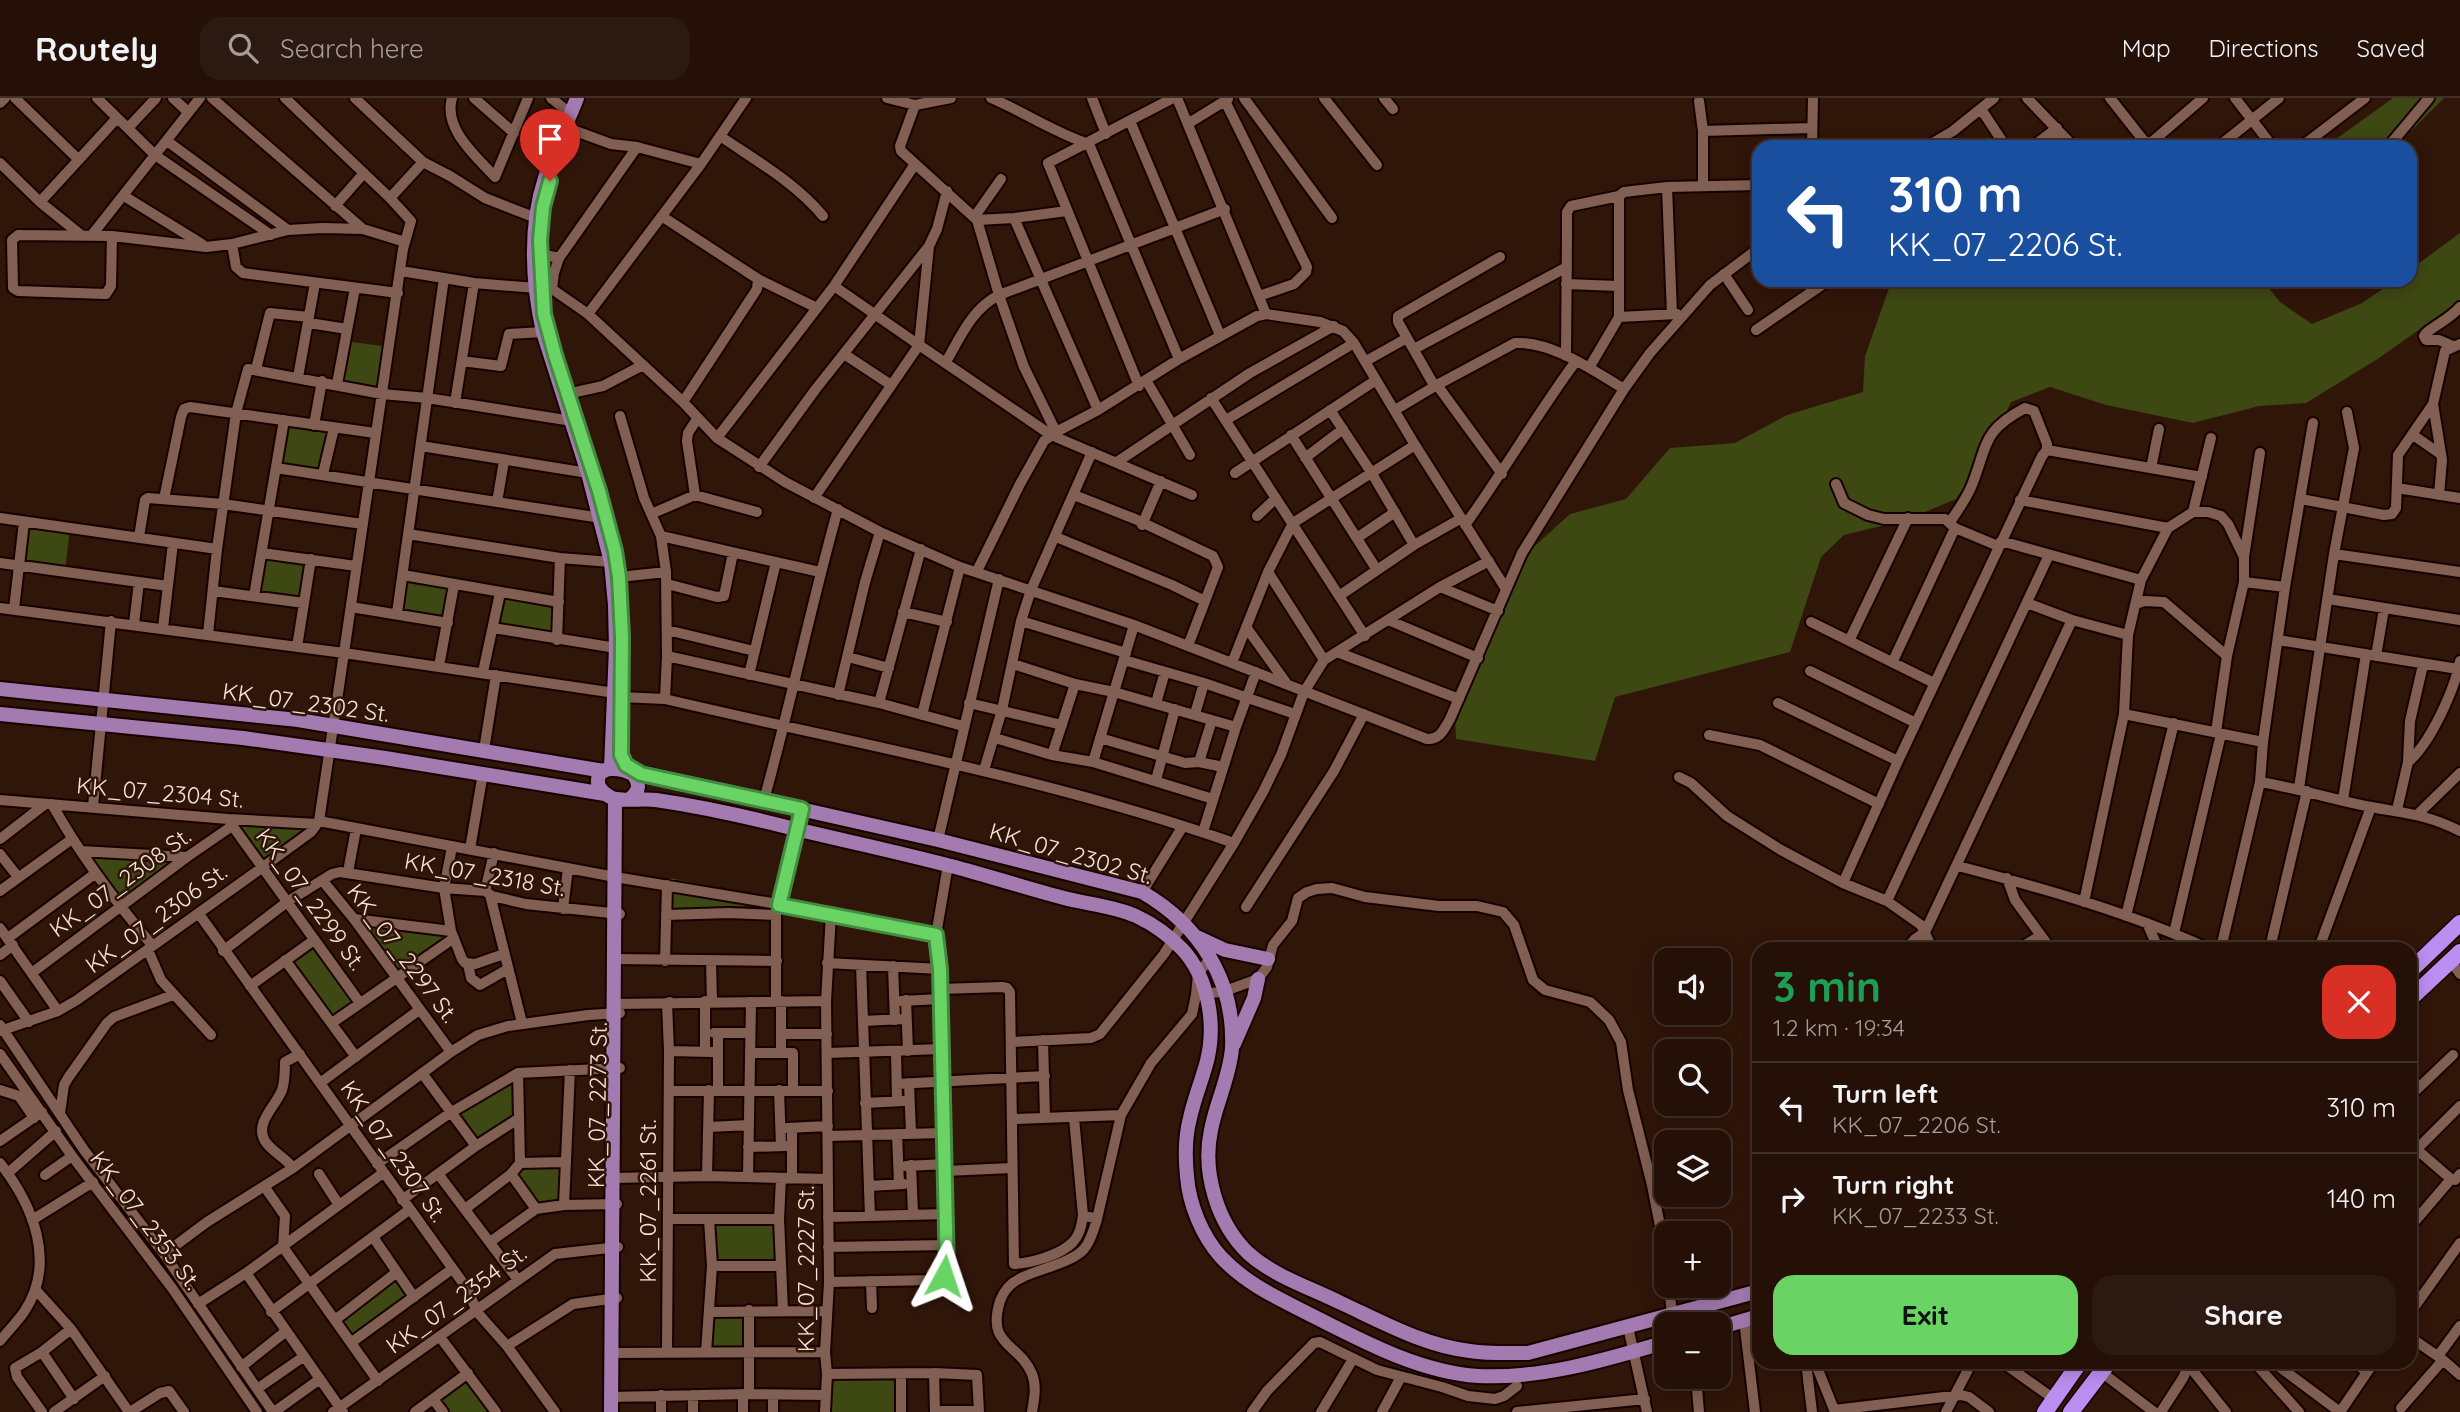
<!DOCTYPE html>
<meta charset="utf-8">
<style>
:root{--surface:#241007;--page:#2c1911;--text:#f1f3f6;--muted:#a39d9b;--line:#413028;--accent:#69d464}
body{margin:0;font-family:Quicksand,sans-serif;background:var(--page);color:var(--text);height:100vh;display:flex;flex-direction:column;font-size:26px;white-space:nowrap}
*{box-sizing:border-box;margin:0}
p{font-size:23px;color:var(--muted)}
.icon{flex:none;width:38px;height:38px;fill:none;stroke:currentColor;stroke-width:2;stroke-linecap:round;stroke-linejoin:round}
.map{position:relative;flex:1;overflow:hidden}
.drawer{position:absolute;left:1752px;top:844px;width:665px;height:427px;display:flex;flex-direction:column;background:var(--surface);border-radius:21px;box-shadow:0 4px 18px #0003,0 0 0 2px var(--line)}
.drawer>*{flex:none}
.guide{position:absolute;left:1752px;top:42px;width:665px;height:147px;border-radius:21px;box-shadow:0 4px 18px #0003,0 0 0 2px var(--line);background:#1a4fa0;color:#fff;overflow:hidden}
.controls{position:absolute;left:1654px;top:850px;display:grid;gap:14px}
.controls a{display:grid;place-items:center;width:77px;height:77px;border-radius:14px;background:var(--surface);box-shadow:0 4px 18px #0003,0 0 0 2px var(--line);font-size:35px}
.pin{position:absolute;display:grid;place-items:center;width:60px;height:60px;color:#fff;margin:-72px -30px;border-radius:50% 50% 50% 0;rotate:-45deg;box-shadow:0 0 7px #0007}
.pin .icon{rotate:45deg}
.me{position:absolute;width:77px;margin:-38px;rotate:5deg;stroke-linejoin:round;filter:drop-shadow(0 0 5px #0008)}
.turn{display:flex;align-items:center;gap:24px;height:147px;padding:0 21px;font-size:32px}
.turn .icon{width:91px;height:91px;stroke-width:2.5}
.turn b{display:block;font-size:49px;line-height:60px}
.round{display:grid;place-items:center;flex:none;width:74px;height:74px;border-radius:21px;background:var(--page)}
.overview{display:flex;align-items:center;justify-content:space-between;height:119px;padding:0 21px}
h1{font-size:42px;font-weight:800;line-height:52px;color:#1e9e55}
.cta{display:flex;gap:14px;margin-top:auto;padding:14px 21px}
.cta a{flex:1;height:80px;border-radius:21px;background:var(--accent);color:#111;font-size:28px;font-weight:800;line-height:80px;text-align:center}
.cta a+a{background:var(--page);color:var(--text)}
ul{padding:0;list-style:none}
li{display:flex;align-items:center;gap:21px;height:91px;padding:0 21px;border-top:2px solid var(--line)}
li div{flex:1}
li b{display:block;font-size:26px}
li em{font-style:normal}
header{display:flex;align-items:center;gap:42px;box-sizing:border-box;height:98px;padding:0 35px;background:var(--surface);border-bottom:2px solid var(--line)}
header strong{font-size:33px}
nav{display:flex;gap:38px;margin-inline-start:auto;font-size:24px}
.search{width:490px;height:63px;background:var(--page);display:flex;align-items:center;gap:18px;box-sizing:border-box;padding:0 24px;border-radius:21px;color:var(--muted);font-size:26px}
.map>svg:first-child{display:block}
</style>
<header>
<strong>Routely</strong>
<div class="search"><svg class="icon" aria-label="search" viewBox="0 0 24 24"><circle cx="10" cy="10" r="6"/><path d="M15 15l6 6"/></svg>Search here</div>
<nav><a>Map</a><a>Directions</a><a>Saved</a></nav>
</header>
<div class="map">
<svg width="2460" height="1314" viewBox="0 0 2460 1314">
<rect width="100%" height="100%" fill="#301509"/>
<path fill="#3d4813" d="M2393,0H2444L2395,49H2325Z
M2460,135V203L2376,262L2306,305L2259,308L2193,325L2106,307L2050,289L2011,304L1990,349L1956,401L1906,422L1844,437L1821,459L1790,554L1615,599L1595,663L1456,641L1454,601L1516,465L1570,416L1626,401L1670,350L1735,345L1787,317L1863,294L1865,258L1892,182H2267L2265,185L2280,204L2312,226L2362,205L2396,182H2410V172Z
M345,243L389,249L382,296L337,286Z
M284,322L334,330L323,376L276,370Z
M24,424L70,430L65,474L18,468Z
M262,455L311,461L304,505L254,498Z
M403,477L454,487L448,525L397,515Z
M500,495L559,504L557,542L493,530Z
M228,721L317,726L263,769Z
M81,753L187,759L121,809Z
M669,780L758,797L779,807L666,811Z
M354,821L451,833L454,840L396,880Z
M314,842L360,905L332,925L286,862Z
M518,975V1021L476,1048L450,1015Z
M565,1064L564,1107L536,1111L511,1076L520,1065Z
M709,1121H779L781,1168H712Z
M397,1174L414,1199L352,1244L335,1222Z
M749,1212V1253L706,1254L709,1214Z
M468,1275L492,1309L485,1314H443L433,1301Z
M899,1275L901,1314H825L827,1276Z"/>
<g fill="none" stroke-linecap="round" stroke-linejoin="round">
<defs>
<path id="minor" d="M15,0L79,62
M97,0L155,57L271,137
M173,0L188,14
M212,0L363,131
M355,0L423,64L450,78L485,100L536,120
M452,0C443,31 476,58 495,79L528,0
M474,0L514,35
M551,0L571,16
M887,0L915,7
M951,0L915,7L900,48L901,53L977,122L999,197L1024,269L1056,334
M991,0C1024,14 1055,35 1089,46L1179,261
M1092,0L1106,36
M1177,0L1266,216
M1244,0L1332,120
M1324,0L1377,67
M1384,0L1393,11
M2027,0L2074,49
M2110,0L2144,43L2149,45
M2235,0L2273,49
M1225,3L1307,169L1306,174L1294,186L1259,198
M1699,3L1703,33V88
M0,5L5,0
M1981,11L2006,49
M1130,23L1220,237
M1189,25L1228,1
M128,30L156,0
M570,31L611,46L637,49L701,66L588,216
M1703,33L1811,30
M2051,35L2061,49
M720,38C755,62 796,85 823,118
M167,43L288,132
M1812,49L1813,0
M1926,49L1953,33L1994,0
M2032,49L2057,30
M2146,49L2203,0
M2218,49L2279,0
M2301,49L2365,0
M2388,49L2429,0
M0,65L40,104L81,137
M701,66L746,0
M1667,89L1672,216
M124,98L202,146
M390,100L423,64
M40,104L117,20
M335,108L364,75
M975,118L1001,81
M663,119L758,181L817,210
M1014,120L1098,312
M977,122L1014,120L1067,113
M91,138L200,0
M112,138L111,188L106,196L18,193L13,190L12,142L18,137L112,138L206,149L232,146L288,132L322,130L363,131L405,144
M232,146L236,169L243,175L398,195
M929,148L919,247L1051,337L1192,397
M541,156L559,160
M401,173L474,185L536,190
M1724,176L1748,212
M1566,186L1618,188
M542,190L552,191L588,216L683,304L717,340L785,384L880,434L960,469L1134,527L1427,641C1440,642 1444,631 1450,621L1522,455L1624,291L1650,255L1710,187L1759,150
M552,191L554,175L559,160L637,49
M1619,219L1677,216
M309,225L347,231
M1756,232L1829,182
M2453,248L2439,242H2426L2424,238L2426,235C2437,226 2451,220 2460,209
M1414,251L1567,169
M844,256L891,287
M1566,258L1567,135V114L1571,108L1619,98L1624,94L1667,89L1759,87
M462,263L501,268L509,236L543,234
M1366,263L1407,240
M946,264C961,238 972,211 999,197L1225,111
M1589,270L1619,219V98
M256,271L270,215L309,219
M298,279L315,185
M1146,282L1190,357
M337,286L355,190
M1437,287L1502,376
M1139,288L1048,65L1173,0
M1435,289L1398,224V218L1500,159
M567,296L603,288L643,267
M1211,300L1365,538
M683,304L757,191L758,181
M455,305L474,185
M2433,306L2442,362L2439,397
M1330,312L1371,374L1414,447
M1395,312L1437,287L1515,245C1552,243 1594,273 1624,291
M620,318L644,400L661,438L666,474
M1226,322L1354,245
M314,327L322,283
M1291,337L1377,472
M2413,337L2439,355
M717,340L834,188L915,66
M421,348L588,375
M2047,352L2202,379
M1305,360L1343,331
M1117,364L1250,275L1334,228
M759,369L815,292L929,148L937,131L947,93
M276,370L601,420
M2151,370L2159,331
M1235,375L1376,282
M323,376L334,330
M1836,386L1844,405L1868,417L1884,421H1945L1955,430L1998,448
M2397,390L2460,400
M695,397L757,414
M1074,397L1135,421L1213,458L1218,469L1188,548
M814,400L919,247L834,188
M164,401L181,319L184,311L190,309L375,335
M2301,401L2384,417L2392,416L2396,410L2398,357L2433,306L2445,253L2460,246
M2020,402L2168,430
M497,404L504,363
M2193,414L2211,340
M651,416L695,397L687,343L688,335L697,321
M1257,418L1276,400
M0,420L217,451
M1142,427L1161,383
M1465,427C1504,373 1537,316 1576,263
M408,436L560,460L611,464
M661,438L820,474
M139,439L145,402L148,400L223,406L362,426
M1056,439L1172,487L1205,503
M1357,440L1395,414
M2001,443L2141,482
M262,455L356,468
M2334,456L2460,474
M0,465L168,488
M977,473L1020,386L1044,343L1056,334L1098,312L1179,261L1257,218L1266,216L1320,224L1343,233L1354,245L1415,347L1506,491
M1268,474L1324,562
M403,477L559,504
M619,479L666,474L667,558L665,601
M2244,484L2285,489
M667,486L717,499L724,498L733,455
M1440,489L1498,513
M213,493L304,505
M254,498L284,322
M1339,498L1414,447L1460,421
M2328,501L2460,522
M2027,505L2072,522L2128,537
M2136,506L2144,503L2164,504L2227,558
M351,509L448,525
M0,510L344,555L403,151L411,123L390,100L285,0
M14,511L24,424
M903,514L947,524
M397,515L444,180
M1388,522L1478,560
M1021,523L1126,555
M1811,524L1934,585
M134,526L139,484
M1246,529L1287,586
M163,530L173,445
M493,530L616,550
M667,532L754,553
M208,536L217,451L236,315L248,271L382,296L427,300L572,323
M557,542L560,460
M2278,542L2458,571
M1849,543L1908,420
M297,549L311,461
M1337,554L1459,601
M667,558L879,605L963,628
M2376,558L2384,511
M848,559L889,570
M1124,562L1204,585L1295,616
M1893,563L1955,430
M1232,565L1268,474L1293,425L1415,347
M1013,566L1075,586L1114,594L1236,629
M439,568L454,487
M1810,573L1916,625
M483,574L500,495
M749,577L776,464
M838,597L865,484L880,434
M621,599L665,601C855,646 1049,680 1234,745
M879,605L921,451
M969,605L1062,627
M1156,605L1165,574
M1778,605L1898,663
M1195,616L1204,585
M2124,616L2263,644
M922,617L960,469
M2216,634L2227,558L2244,484V459L2260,355
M1709,637L1760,647L1879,706
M995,640L1052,657L1093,664L1213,701
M1100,640L1185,665L1199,664L1223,669
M484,652L496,577
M1052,657L1075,586
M1093,664L1134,527
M1199,664L1212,622
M2408,664C2430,646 2455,591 2460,563
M984,672L1002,612L1021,523L1031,492L1092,354
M1679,679L1691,685L1727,718L1781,752L1843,785L1887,803L1921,827L1932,850
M1156,682L1175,611
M2260,684C2298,690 2334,702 2371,709C2408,716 2425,716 2460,733
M2299,690L2334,456L2354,350L2347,314
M0,702L228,721L317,726
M764,702C791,605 811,507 838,411
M2343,702L2366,556
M52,706C80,757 115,803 152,847
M93,708L111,523
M2397,712L2408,664L2410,623L2423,567
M2418,716L2460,675
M229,723L360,905
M319,723L615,779L814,812L936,837
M319,723L344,555L615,595
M1203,734L1236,629L1256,574
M0,741L44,707
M938,742L999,481
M452,749L444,790L451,833L462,861L465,865L475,866L504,856
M470,751L483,675
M81,753L187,759
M0,756L18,779
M1958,768C2042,790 2128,814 2207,850
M348,774L356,731
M2007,780L2015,802L2050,850
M322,782L354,821L451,954
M1843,785L1898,663L2042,358L2047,352V346L2034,313L2025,310C1982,333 1988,346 1972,387C1967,400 1958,412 1950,424
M0,793L72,741
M485,793L494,755
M1142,794L1183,728
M490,797L522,925
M1887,803L2049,457
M2084,804L2124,616L2128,537L2141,482L2168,430L2193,414H2208L2221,418L2228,426L2244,459
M1246,809L1334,673L1364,616
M563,811L568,770
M199,816L468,1192L477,1214L507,1248L555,1314
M666,817L729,815L776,817
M2126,818L2174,625
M354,821L451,833
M2147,825L2158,850
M0,830L58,913
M2174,835L2221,636
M8,840L96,775
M1907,850L1915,841L1925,834L2072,522
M2020,850L2040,838
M2221,850L2260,684L2263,644L2285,489L2313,325
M2270,850L2307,693
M2319,850L2371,709
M148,852L161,882L211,937
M223,853L287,804L332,776L340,774L444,790L485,793L492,798L526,806L620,816
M0,857L13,847
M615,861L777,863
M285,862L356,959
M711,862L712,903
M665,863L667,787
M2451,863L2460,876
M827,865L940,871
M468,866L471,880L480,887L508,871
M861,867L870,1118
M893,868L895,922
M33,874L187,759L232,728
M0,883L29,924
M250,888L314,842
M940,891L1002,889L1007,890L1010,894L1014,1166C1031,1165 1061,1157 1073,1144C1080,1137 1082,1126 1083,1117L1074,1020
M1206,896L1225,893L1258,881L1267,869L1273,847L1292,823L1298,800L1307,794L1317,791L1332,790L1365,799L1439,808H1477L1503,814L1514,827L1533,882L1545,892L1590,904L1609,922L1621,944L1628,992L1652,1087L1666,1159
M906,902L908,953
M776,903V817L802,711
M781,903V954
M901,903L940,901
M614,906L826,903
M863,923L902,921
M332,925L454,840
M0,927L84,1052L164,1156L273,1314
M0,933L58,913L77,902L263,769L311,734L319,723
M714,935H750
M718,935V992
M781,936H827
M1043,942L1045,1020
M1012,944L1091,940L1100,936L1164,856L1234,745L1263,694L1281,657L1304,594L1324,562L1440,489L1489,463
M669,953L712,954
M896,953L897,1003
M705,954V903
M750,955H793V992
M828,955L941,951
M0,956L72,1058L172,1190L257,1314
M422,975L476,1048
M518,975L520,1065
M320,985L419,912
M909,985L911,1035
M897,986L1045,978
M0,992L19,998L34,1020
M779,992L781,1048
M669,993H828
M2410,998L2453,957
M865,1005L904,1003
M60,1015L64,987L68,980L107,925L114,919L173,897
M1013,1021L1121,1017
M709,1029L749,1027
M787,1030L828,1028
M897,1036L899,1086
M828,1038L944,1035
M0,1043L42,1014
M748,1049L786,1048
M2410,1055L2422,1056L2451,1081
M2410,1058L2460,1008
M0,1065C33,1107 57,1165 24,1214C17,1224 8,1233 0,1243
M377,1066L450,1015L518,975L620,970
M911,1067L913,1116
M906,1068L945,1066
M293,1070C285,1059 272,1054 265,1043C254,1025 276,1008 282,992C285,983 285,973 285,964L300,956
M945,1073L1012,1070
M8,1075L56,1033
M319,1076L339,1107
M511,1076L536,1111
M45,1077L72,1058
M439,1077L518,1182
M707,1078L709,992
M748,1079L751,904
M792,1079V1030
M614,1080L707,1078L827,1081
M781,1080L779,1121L783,1212
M264,1088L285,1118L283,1149
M869,1088L904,1086
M402,1102L476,1048L518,1021
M564,1107L570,972
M465,1111L511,1076L520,1065L565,1064
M1083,1117L1097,1121L1121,1017L1151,965L1192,916L1196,897L1198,876L1211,859
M828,1119L947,1116
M668,1121H779
M32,1122L93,1084
M2410,1129L2451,1081L2455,1082L2460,1076
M373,1139L414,1199
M490,1144L536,1111L564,1107L617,1106
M283,1149L378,1283
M828,1149L948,1147
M164,1156L207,1124L293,1070L451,954L478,937L508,928L588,917L620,915
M712,1168H781
M246,1175L343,1314
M871,1183L872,1210
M829,1184L936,1182L942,1181L947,1174L940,871L936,837L948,767
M1669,1188L1672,1216
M35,1191L71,1231L129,1314
M198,1206L246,1175L383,1075
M749,1212V1296
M271,1214L409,1112
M709,1214L827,1213
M2410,1215L2460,1145
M335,1222L397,1174
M1744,1222L1755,1314
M1628,1229L1647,1314
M440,1239L496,1314
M2410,1239L2443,1262L2460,1277
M352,1244L452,1171
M507,1248L573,1206L617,1200
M42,1254L74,1301
M667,1254L669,953L667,905L670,904
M706,1254L712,1168L709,1121
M612,1255L825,1254
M2438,1258L2460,1228
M1806,1264L1812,1314
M1815,1264L1835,1314
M2002,1264L2054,1301
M2186,1264L2226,1314
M2254,1264L2299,1314
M2273,1264L2340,1314L2374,1264
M2353,1264L2366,1273
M241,1269L285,1234
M2100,1273L2154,1314
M934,1275L935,1314
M827,1276L934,1275L977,1277L979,1314
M901,1276V1314
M1696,1279L1699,1314
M257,1291L303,1259
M661,1297V1314
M693,1297V1314
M773,1297V1314
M611,1299L749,1296L825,1297
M433,1301L443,1314
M2401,1310L2443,1262
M1834,1312L1961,1297L1969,1299L1989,1314
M935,1313H979
M42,1314L17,1279L15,1270L42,1254L71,1231
M54,1314L105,1278
M130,1314L160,1295L169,1293L184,1314
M274,1314L320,1281
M333,1314L555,1156L618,1149
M415,1314L468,1275
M743,1314V1296
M825,1314L827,1276L825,1254L829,1184L826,903L831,816
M1032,1314C1034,1302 1037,1288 1032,1276C1019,1244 986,1249 1000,1203C1004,1192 1010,1185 1021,1180C1038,1171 1072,1165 1084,1151C1091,1143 1094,1131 1097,1121
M1252,1314L1267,1293L1314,1245L1320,1244L1377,1272L1442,1289L1468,1298L1495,1301L1504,1298L1517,1288
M1321,1314L1353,1261
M1382,1314L1401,1279
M1517,1314L1645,1301
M1946,1314L1972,1264
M2161,1314L2183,1280L2190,1264"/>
<path id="major" d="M577,0C567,26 553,53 545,80C529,128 532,185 543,234L588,375L611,464L615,507L616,550L611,670
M0,591L298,622L604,673
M0,616L243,640L385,660L605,696
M633,676L649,677L938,742L1142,794C1199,827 1235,882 1232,950C1230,978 1216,1005 1211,1032C1202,1074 1217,1125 1248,1155C1273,1178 1311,1190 1341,1205C1382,1224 1425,1248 1470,1253C1489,1256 1509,1255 1528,1255L1759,1193
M631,700C640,692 640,686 633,676C623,671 597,665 598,684C598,691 606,697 612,700C625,704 642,700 656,702C697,708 739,717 779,727C836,741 894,753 951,768C989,778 1026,790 1064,800C1087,806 1114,808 1136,818C1153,826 1170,838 1183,852C1209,881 1216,927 1207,963C1202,982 1194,1001 1190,1020C1185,1039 1185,1059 1187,1078C1189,1106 1202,1138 1221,1159C1247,1187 1280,1201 1313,1218C1364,1244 1420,1274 1478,1278C1542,1281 1605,1262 1666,1244
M1197,839L1225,852L1268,861
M1234,946L1254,900L1258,881
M1718,1230L1759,1218
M611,1314L615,701"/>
<path id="highway" d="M2410,873L2460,825
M2410,901L2460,854
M2045,1314L2080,1264
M2071,1314L2109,1264"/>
</defs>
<use href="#minor" stroke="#170200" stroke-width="14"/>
<use href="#major" stroke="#170200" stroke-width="18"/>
<use href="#highway" stroke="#170200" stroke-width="19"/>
<use href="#minor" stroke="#815f52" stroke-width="10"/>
<use href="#major" stroke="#a47bb1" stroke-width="14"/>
<use href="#highway" stroke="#bc8ef1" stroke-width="16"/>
</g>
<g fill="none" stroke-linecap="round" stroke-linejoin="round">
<defs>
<path id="route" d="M550,83L543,109L540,142L544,216L555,257L599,393L615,453L619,479L622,539L621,657L626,667L641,676L802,711L779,807L936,837L940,871L947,1174L944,1178"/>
</defs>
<use href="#route" stroke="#448a41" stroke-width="18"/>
<use href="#route" stroke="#69d464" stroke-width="12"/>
</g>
<g text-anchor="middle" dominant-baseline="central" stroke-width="5" stroke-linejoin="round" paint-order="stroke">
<g font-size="23" fill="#f7e3db" stroke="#301509">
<text transform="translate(306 604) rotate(8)">KK_07_2302 St.</text>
<text transform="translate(160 694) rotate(5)">KK_07_2304 St.</text>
<text transform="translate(1071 755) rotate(16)">KK_07_2302 St.</text>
<text transform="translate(485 776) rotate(10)">KK_07_2318 St.</text>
<text transform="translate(120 784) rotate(-36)">KK_07_2308 St.</text>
<text transform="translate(311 801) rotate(54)">KK_07_2299 St.</text>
<text transform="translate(156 820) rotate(-36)">KK_07_2306 St.</text>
<text transform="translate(403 855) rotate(53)">KK_07_2297 St.</text>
<text transform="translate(597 1007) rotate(-89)">KK_07_2273 St.</text>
<text transform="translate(394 1053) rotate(55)">KK_07_2307 St.</text>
<text transform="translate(647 1103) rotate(-90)">KK_07_2261 St.</text>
<text transform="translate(146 1122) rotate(53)">KK_07_2353 St.</text>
<text transform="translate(805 1171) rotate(-90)">KK_07_2227 St.</text>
<text transform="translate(456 1201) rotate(-36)">KK_07_2354 St.</text>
</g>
</g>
</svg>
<div class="controls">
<a><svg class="icon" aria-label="sound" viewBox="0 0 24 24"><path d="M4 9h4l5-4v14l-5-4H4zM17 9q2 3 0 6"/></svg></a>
<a><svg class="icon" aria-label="search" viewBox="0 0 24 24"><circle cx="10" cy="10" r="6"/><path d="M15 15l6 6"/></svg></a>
<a><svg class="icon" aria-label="layers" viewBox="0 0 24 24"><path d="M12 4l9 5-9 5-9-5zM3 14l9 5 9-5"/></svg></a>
<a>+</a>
<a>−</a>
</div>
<div class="pin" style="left:550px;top:83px;background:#d93025"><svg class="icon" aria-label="arrive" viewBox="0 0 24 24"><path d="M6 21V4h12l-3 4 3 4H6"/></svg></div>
<svg class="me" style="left:944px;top:1178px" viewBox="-20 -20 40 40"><path d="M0-17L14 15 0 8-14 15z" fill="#69d464" stroke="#fff" stroke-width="4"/></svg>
<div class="guide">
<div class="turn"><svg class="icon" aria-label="left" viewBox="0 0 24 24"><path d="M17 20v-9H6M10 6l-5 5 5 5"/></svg><div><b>310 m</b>KK_07_2206 St.</div></div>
</div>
<section class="drawer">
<div class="overview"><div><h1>3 min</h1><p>1.2 km · 19:34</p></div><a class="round" style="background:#d93025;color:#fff"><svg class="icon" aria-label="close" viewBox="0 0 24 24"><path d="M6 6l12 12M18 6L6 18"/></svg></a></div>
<ul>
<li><svg class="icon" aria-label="left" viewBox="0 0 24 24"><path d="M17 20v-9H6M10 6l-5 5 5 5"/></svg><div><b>Turn left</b><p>KK_07_2206 St.</p></div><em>310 m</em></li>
<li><svg class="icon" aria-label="right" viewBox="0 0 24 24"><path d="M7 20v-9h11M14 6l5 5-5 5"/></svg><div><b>Turn right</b><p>KK_07_2233 St.</p></div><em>140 m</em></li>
</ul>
<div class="cta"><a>Exit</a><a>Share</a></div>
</section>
</div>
